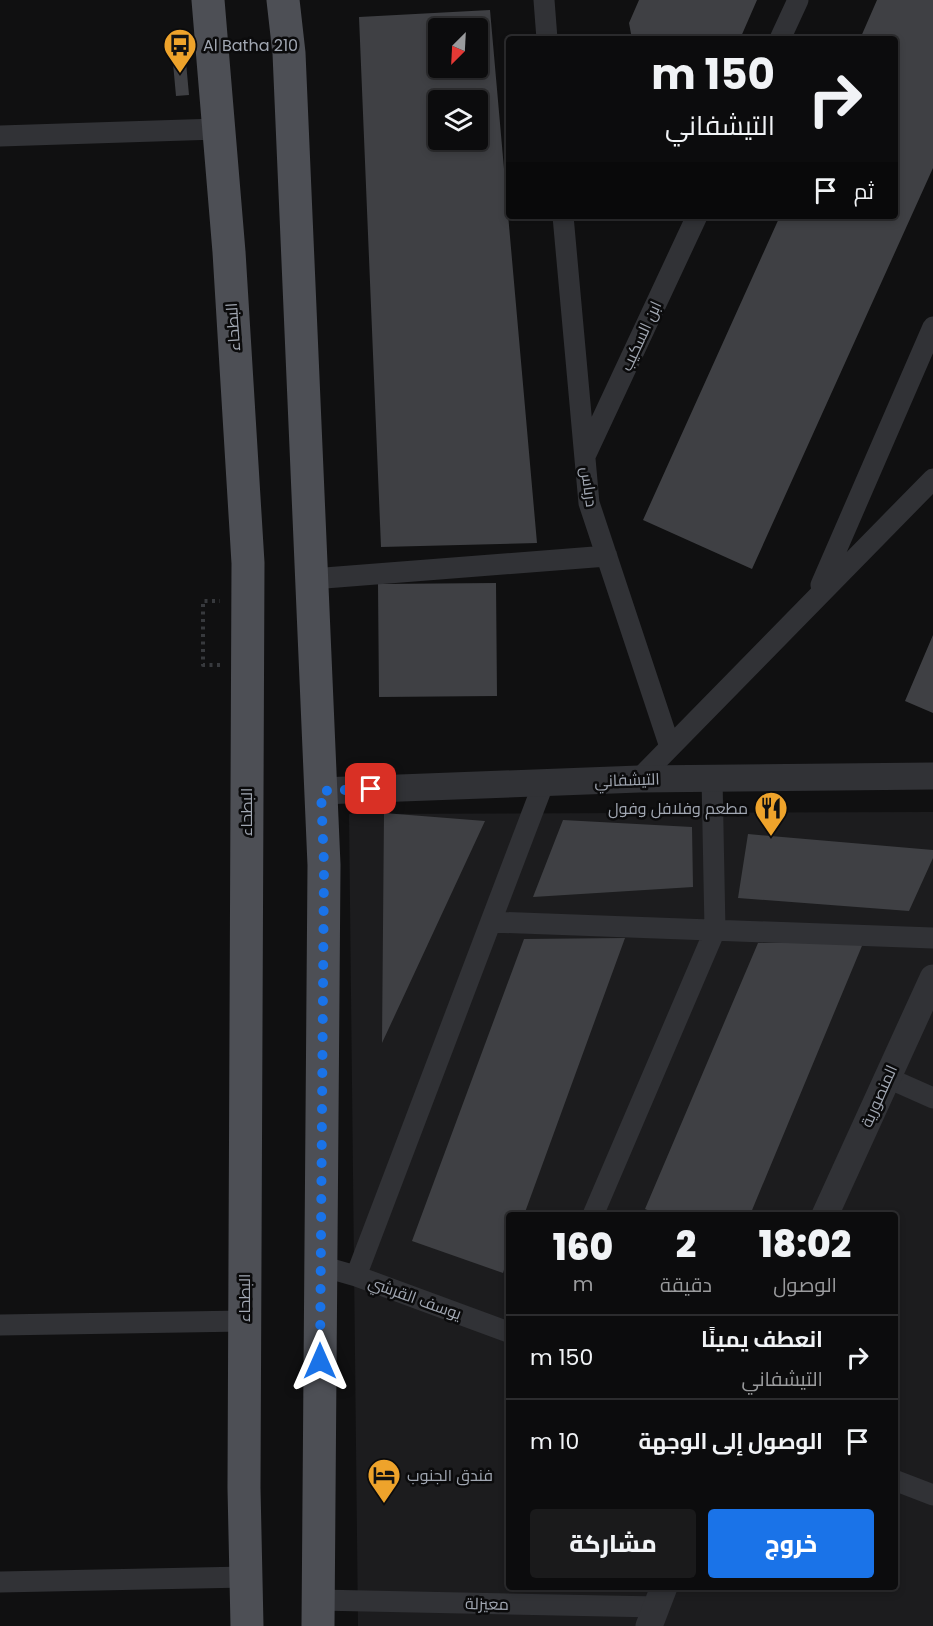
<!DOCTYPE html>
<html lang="ar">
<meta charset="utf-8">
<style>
:root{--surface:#0c0c0d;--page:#1a1a1b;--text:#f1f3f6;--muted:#9a9b9d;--line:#2c2c2e;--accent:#1a73e8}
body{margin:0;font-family:Poppins,Cairo,sans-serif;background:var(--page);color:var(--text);direction:rtl;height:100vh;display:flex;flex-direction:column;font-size:22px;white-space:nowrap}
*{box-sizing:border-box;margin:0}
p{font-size:20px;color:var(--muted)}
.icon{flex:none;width:33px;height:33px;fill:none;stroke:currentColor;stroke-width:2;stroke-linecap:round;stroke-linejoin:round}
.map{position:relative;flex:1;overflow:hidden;direction:ltr}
.side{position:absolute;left:506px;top:1212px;width:392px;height:378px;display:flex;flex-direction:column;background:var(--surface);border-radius:6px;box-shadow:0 3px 9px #0003,0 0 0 2px var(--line);direction:rtl}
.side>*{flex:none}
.top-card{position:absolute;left:506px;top:36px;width:392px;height:183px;border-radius:6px;box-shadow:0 3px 9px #0003,0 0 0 2px var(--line);direction:rtl;background:#0c0c0d;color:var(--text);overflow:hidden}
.needle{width:39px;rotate:204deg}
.controls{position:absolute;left:428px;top:18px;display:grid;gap:12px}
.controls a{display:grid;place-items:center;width:60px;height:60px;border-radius:6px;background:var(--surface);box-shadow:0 3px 9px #0003,0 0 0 2px var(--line);font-size:30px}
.pin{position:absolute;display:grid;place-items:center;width:51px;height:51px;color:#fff;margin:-26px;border-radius:12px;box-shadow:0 3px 9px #0006}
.me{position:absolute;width:66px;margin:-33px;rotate:0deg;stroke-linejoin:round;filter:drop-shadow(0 0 4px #0008)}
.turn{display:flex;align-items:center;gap:21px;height:126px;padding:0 24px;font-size:27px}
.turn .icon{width:78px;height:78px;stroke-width:2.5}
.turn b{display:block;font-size:42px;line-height:51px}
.then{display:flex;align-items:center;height:57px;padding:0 24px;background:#0003;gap:12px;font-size:22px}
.eta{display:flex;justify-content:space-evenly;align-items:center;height:102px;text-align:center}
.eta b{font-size:36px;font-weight:800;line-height:42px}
.button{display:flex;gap:12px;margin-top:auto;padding:12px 24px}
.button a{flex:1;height:69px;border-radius:6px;background:var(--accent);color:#fff;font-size:24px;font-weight:800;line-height:69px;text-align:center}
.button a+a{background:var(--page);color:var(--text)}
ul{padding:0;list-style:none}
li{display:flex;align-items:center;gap:18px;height:84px;padding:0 24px;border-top:2px solid var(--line)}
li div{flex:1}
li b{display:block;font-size:22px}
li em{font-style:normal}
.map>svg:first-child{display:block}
</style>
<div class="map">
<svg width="933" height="1626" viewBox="0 0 933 1626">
<rect width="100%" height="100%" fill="#101011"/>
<path fill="#1c1c1e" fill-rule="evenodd" d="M933,812V1626H358L349,814ZM508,1215H894V1587H508Z"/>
<path fill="#3f4044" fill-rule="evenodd" d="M639,0H757L740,39H632L629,23Z
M877,0H933V168L752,569L643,520L780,216H894V39H860Z
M490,10L537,543L381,547L359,17ZM438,28H477V68H438ZM438,100H477V140H438Z
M185,51L189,95L176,96L172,52Z
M496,583L497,696L379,697L378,584Z
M933,635V713L905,701Z
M384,813L485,821L382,1043Z
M563,820L692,827L693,887L533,897Z
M748,834L933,850V858L909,911L738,898Z
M625,938L524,1215H508V1257L503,1273L412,1241L524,939Z
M864,941L750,1215H659L645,1209L758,943Z"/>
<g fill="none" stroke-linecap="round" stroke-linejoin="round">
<path stroke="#37393d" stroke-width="4" stroke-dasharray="3 4.5" stroke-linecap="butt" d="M220,665H203V601H220"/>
<path stroke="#313236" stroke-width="21" d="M544,0L547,39
M780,39L798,0
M0,136L217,129
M563,216L589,503L670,747
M585,456L697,216
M312,579L607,556
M821,585L933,327
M639,779L933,479
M491,922L933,938
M888,1078L933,1098
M593,1215L715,930L712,778
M321,1266L356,1276L508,1332
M356,1276L544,782
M0,1325L244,1321
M894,1480L933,1495
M0,1582L246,1577
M318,1600L657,1607"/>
<path stroke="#313236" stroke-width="27" d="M321,791L639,779L933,776
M825,1215L933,978
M649,1626L664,1587"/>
<path stroke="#4d4f55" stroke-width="33" d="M208,0L229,252L248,563L244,1488L247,1626
M283,0L289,53L324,865L318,1626"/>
</g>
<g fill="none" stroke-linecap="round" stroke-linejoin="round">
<path stroke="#1a73e8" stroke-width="10" stroke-dasharray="0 18" d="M320,1361L324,865L321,791L371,789"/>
</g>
<defs>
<symbol id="bus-pin" viewBox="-11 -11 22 30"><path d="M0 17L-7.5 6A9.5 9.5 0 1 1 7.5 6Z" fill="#eea32b" stroke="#0b0b0c"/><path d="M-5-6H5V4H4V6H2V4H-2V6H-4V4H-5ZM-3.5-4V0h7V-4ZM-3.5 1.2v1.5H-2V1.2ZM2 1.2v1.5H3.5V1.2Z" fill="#111"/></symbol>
<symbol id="restaurant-pin" viewBox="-11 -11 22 30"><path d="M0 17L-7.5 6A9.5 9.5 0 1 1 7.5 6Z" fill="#eea32b" stroke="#0b0b0c"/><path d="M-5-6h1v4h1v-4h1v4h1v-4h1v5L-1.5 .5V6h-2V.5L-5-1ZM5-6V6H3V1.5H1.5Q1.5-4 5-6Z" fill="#111"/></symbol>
<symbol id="hotel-pin" viewBox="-11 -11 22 30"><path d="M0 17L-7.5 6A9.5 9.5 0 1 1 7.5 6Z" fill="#eea32b" stroke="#0b0b0c"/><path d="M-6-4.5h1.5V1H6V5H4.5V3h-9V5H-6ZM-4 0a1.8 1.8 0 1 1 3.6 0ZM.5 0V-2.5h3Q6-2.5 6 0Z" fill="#111"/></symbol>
</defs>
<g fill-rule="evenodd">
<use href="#bus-pin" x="161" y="26" width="38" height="52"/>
<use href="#restaurant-pin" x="752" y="789" width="38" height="52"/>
<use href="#hotel-pin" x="365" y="1456" width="38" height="52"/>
</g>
<g text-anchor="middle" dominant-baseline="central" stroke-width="5" stroke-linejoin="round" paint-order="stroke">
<g font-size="16" fill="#a1a7b2" stroke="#0b0b0c" text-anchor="start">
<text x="203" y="45">Al Batha 210</text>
<text x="748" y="808" text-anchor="end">مطعم وفلافل وفول</text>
<text x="407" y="1475">فندق الجنوب</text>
</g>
<g font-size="16" fill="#a1a7b2" stroke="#0b0b0c">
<text transform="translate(233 327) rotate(-94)">البطحاء</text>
<text transform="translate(641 336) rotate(-65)">ابن السكيب</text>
<text transform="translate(589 487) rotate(82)">درباس</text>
<text transform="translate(627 780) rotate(-2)">التيشفاني</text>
<text transform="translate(246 812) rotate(-90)">البطحاء</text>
<text transform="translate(879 1096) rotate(-66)">المنصورية</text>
<text transform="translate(244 1298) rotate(-90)">البطحاء</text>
<text transform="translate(415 1298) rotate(20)">يوسف القرشي</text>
<text transform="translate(487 1604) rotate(1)">معيزلة</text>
</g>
</g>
</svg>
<div class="controls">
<a><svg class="needle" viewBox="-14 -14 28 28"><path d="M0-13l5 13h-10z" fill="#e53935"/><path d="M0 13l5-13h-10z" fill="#9a9b9d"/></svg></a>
<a><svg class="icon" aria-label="layers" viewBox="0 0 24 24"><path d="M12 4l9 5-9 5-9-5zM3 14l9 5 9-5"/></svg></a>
</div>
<div class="pin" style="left:371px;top:789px;background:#d93025"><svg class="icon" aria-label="arrive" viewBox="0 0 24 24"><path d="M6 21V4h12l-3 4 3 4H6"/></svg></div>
<svg class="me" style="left:320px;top:1361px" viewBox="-20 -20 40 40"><path d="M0-17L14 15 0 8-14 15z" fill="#1a73e8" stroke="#fff" stroke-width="4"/></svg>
<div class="top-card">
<div class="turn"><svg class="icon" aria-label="right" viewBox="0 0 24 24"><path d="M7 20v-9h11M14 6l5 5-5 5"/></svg><div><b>150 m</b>التيشفاني</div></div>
<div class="then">ثم<svg class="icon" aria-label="arrive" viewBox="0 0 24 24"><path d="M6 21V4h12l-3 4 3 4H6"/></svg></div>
</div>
<section class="side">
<div class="eta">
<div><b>18:02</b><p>الوصول</p></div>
<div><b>2</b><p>دقيقة</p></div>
<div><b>160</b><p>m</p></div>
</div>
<ul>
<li><svg class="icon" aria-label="right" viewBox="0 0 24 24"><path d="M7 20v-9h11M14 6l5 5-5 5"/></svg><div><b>انعطف يمينًا</b><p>التيشفاني</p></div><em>150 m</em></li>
<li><svg class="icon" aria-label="arrive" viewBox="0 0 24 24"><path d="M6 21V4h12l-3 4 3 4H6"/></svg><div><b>الوصول إلى الوجهة</b></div><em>10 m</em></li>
</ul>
<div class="button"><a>خروج</a><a>مشاركة</a></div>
</section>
</div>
